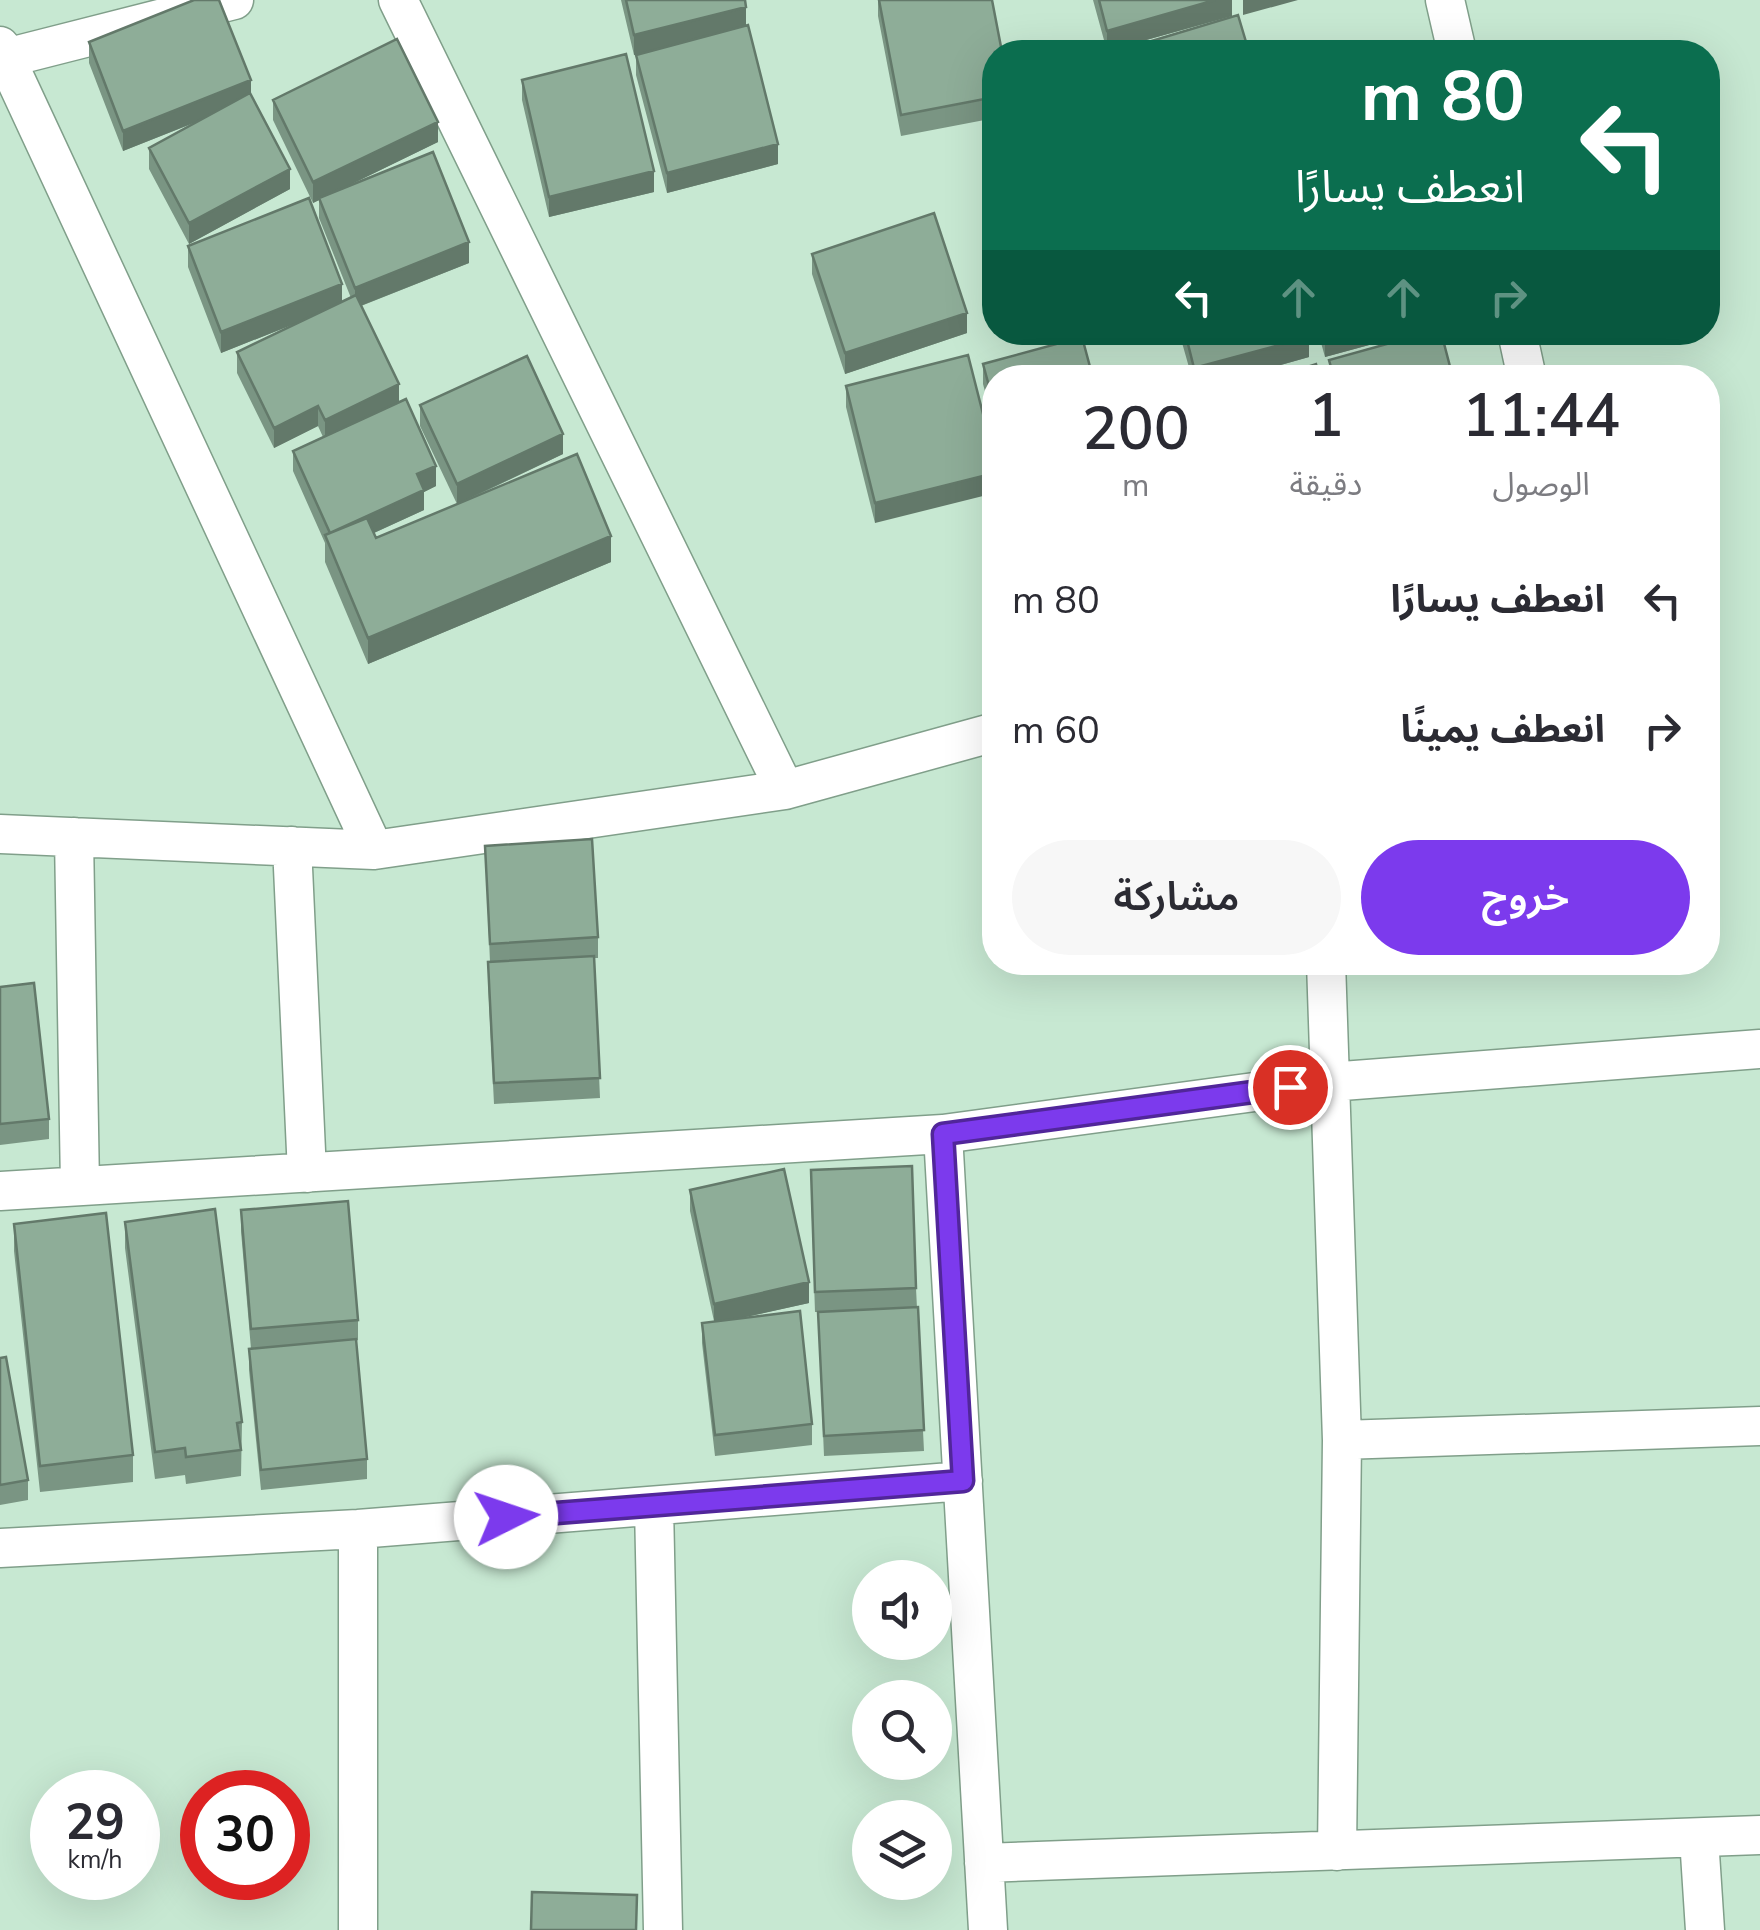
<!DOCTYPE html>
<html lang="ar">
<meta charset="utf-8">
<style>
:root{--surface:#fff;--page:#f7f7f7;--text:#2b2b33;--muted:#7c7c81;--accent:#7c3aed}
body{margin:0;font-family:"Nunito Sans","Noto Sans Arabic",sans-serif;background:var(--page);color:var(--text);direction:rtl;height:100vh;display:flex;flex-direction:column;font-size:38px;white-space:nowrap}
*{box-sizing:border-box;margin:0}
p{font-size:32px;color:var(--muted)}
.icon{flex:none;width:55px;height:55px;fill:none;stroke:currentColor;stroke-width:2;stroke-linecap:round;stroke-linejoin:round}
.map{position:relative;flex:1;overflow:hidden;direction:ltr}
.side{position:absolute;left:982px;top:365px;width:738px;height:610px;display:flex;flex-direction:column;background:var(--surface);border-radius:40px;box-shadow:0 10px 40px #0002;direction:rtl}
.side>*{flex:none}
.guide{position:absolute;left:982px;top:40px;width:738px;height:305px;border-radius:40px;box-shadow:0 10px 40px #0002;direction:rtl;background:#0b6e4f;color:#fff;overflow:hidden}
.tools{position:absolute;left:852px;top:1560px;display:grid;gap:20px}
.tools a{display:grid;place-items:center;width:100px;height:100px;border-radius:50%;background:var(--surface);box-shadow:0 10px 40px #0002;font-size:50px}
.speed{position:absolute;left:30px;top:1770px;display:flex;gap:20px;font-size:50px;font-weight:700;text-align:center}
.speed>*{display:grid;place-content:center;width:130px;height:130px;border-radius:50%;background:var(--surface);box-shadow:0 10px 40px #0002;line-height:1}
.speed small{font-size:25px;font-weight:400}
.speed .limit{border:15px solid #d22;background:#fff;color:#111}
.pin{position:absolute;display:grid;place-items:center;width:85px;height:85px;color:#fff;margin:-42px;border:5px solid #fff;border-radius:50%;box-shadow:0 2px 10px #0007}
.me{position:absolute;width:110px;margin:-55px;rotate:86deg;stroke-linejoin:round;filter:drop-shadow(0 0 8px #0008)}
.turn{display:flex;align-items:center;gap:35px;height:210px;padding:0 30px;font-size:45px}
.turn .icon{width:130px;height:130px;stroke-width:2.5}
.turn b{display:block;font-size:70px;line-height:85px}
.lanes{display:flex;align-items:center;height:95px;padding:0 30px;background:#0003;justify-content:center;gap:50px;direction:ltr}
.lanes .off{opacity:.35}
.eta{display:flex;justify-content:space-evenly;align-items:center;height:170px;text-align:center}
.eta b{font-size:60px;font-weight:600;line-height:70px}
.cta{display:flex;gap:20px;margin-top:auto;padding:20px 30px}
.cta a{flex:1;height:115px;border-radius:60px;background:var(--accent);color:#fff;font-size:40px;font-weight:600;line-height:115px;text-align:center}
.cta a+a{background:var(--page);color:var(--text)}
ul{padding:0;list-style:none}
li{display:flex;align-items:center;gap:30px;height:130px;padding:0 30px}
li div{flex:1}
li b{display:block;font-size:38px}
li em{font-style:normal}
.map>svg:first-child{display:block}
</style>
<div class="map">
<svg width="1760" height="1930" viewBox="0 0 1760 1930">
<rect width="100%" height="100%" fill="#c7e8d2"/>
<g fill="none" stroke-linecap="round" stroke-linejoin="round">
<defs>
<path id="minor" d="M398,0L785,790
M1445,0L1457,52
M0,46L374,850
M6,58L234,0
M1517,332L1527,378
M0,834L374,850L785,790L995,732
M74,837L80,1186
M292,846L307,1173
M1326,962L1342,1440L1337,1851
M943,1134L1329,1082L1760,1049
M0,1191L943,1134L988,1930
M1342,1440L1760,1426
M654,1506L663,1930
M0,1548L358,1529L963,1481
M1699,1838L1705,1930
M984,1863L1760,1835
M358,1930V1529"/>
</defs>
<use href="#minor" stroke="#809f8a" stroke-width="41"/>
<use href="#minor" stroke="#fff" stroke-width="38"/>
</g>
<path fill="#7a9583" d="M621,0H745L746,26L778,164L667,193L636,75V55L653,50L634,55Z
M878,0L995,52V118L901,136L878,16Z
M1093,0H1232V16L1107,51Z
M89,42L251,94L290,189L189,244L149,169V148L199,121L123,151L89,63Z
M522,80L654,192L549,217L522,100Z
M273,100L438,142L341,189L469,263L361,306L399,402L436,486L424,492V510L374,533L376,538L457,504L420,426V405L563,454L459,504L611,562L368,664L325,562V543L293,471V451L323,437L318,426L274,448L237,373V352L309,318L221,353L188,267V246L342,302L351,298L319,218V200L313,203L273,120Z
M812,254L967,333L845,374L812,274Z
M1179,332H1308L1309,357L1235,378H1192Z
M1318,332H1417L1325,357Z
M968,355L875,523L846,407V386Z
M983,364L995,378V429L983,384Z
M485,846L598,937V958H594L600,1098L494,1104L488,982V962H490Z
M0,987L49,1119V1139L0,1145Z
M690,1190L809,1303L741,1318L812,1424V1445L715,1456L702,1343V1323L714,1321L690,1211Z
M811,1191L916,1288L924,1451L824,1456L818,1312H815Z
M241,1210L358,1320V1340L356,1341L367,1459V1479L261,1490L249,1370V1349H251L241,1231Z
M125,1222L242,1422L241,1476L186,1484L185,1475L155,1479L125,1248Z
M14,1224L133,1455V1482L40,1492L14,1251Z
M0,1358L28,1480V1500L0,1505Z"/>
<path fill="#63796a" d="M1215,0H1232V16L1107,51V31Z
M1243,0H1298L1243,15Z
M746,7V27L634,55V35Z
M251,80V100L123,151V131Z
M438,122V142L313,203V182Z
M778,144V164L667,193V173Z
M290,169V189L189,244V223Z
M654,171V192L549,217V197Z
M469,242V263L355,308V288Z
M342,284V305L221,353V332Z
M967,313V333L845,374V353Z
M1340,332H1417L1325,357V336Z
M1309,337V357L1235,378H1194V368Z
M399,384V404L325,440V420Z
M318,406V426L274,448V428Z
M563,434V454L457,504V484Z
M436,466V486L424,492V510L332,552L330,546L417,474Z
M995,473V493L875,523V503Z
M611,536V562L368,664V638Z
M809,1282V1303L714,1324V1304Z"/>
<path fill="#8ead98" stroke="#63796a" stroke-width="2.5" d="M194,0H219L251,80L123,131L89,42Z
M626,0H745L746,7L634,35Z
M879,0H992L1002,52H995V97L901,115Z
M1099,0H1215L1107,31Z
M1238,15L1249,52H1115Z
M748,25L778,144L667,173L636,55Z
M397,39L438,122L313,182L273,100Z
M626,54L654,171L549,197L522,80Z
M250,93L290,169L189,223L149,148Z
M433,152L469,242L355,288L319,198Z
M309,198L342,284L221,332L188,246Z
M934,213L967,313L845,353L812,254Z
M356,295L399,384L325,420L318,406L274,428L237,352Z
M1185,332H1308L1309,337L1194,368Z
M1324,332H1340L1325,336Z
M1430,332H1441L1453,378H1334L1329,360Z
M1082,337L1093,378H995V408L983,364Z
M968,355L995,461V473L875,503L846,386Z
M527,356L563,434L457,484L420,405Z
M1316,364L1320,378H1274Z
M406,399L436,466L417,474L424,490L330,533L293,451Z
M577,454L611,536L368,638L325,535L367,518L376,538Z
M592,839L598,937L490,944L485,846Z
M594,956L600,1078L494,1083L488,962Z
M34,983L49,1119L0,1124V987Z
M912,1166L916,1288L815,1292L811,1170Z
M784,1169L809,1282L714,1304L690,1190Z
M348,1201L358,1320L251,1329L241,1210Z
M215,1209L242,1422L237,1423L241,1450L186,1457L185,1448L155,1452L125,1222Z
M106,1213L133,1455L40,1466L14,1224Z
M918,1307L924,1430L824,1436L818,1312Z
M800,1311L812,1424L715,1435L702,1323Z
M356,1339L367,1459L261,1470L249,1349Z
M6,1357L28,1480L0,1485V1358Z
M532,1892L637,1895L636,1930H531Z"/>
<g fill="none" stroke-linecap="round" stroke-linejoin="round">
<defs>
<path id="route" d="M506,1517L963,1481L943,1134L1290,1087"/>
</defs>
<use href="#route" stroke="#51269a" stroke-width="25"/>
<use href="#route" stroke="#7c3aed" stroke-width="18"/>
</g>
</svg>
<div class="tools">
<a><svg class="icon" aria-label="sound" viewBox="0 0 24 24"><path d="M4 9h4l5-4v14l-5-4H4zM17 9q2 3 0 6"/></svg></a>
<a><svg class="icon" aria-label="search" viewBox="0 0 24 24"><circle cx="10" cy="10" r="6"/><path d="M15 15l6 6"/></svg></a>
<a><svg class="icon" aria-label="layers" viewBox="0 0 24 24"><path d="M12 4l9 5-9 5-9-5zM3 14l9 5 9-5"/></svg></a>
</div>
<div class="speed"><div>29<small>km/h</small></div><div class="limit">30</div></div>
<div class="pin" style="left:1290px;top:1087px;background:#d93025"><svg class="icon" aria-label="arrive" viewBox="0 0 24 24"><path d="M6 21V4h12l-3 4 3 4H6"/></svg></div>
<svg class="me" style="left:506px;top:1517px" viewBox="-20 -20 40 40"><circle r="19" fill="#fff"/><path d="M0-13L10 11 0 6-10 11z" fill="#7c3aed"/></svg>
<div class="guide">
<div class="turn"><svg class="icon" aria-label="left" viewBox="0 0 24 24"><path d="M17 20v-9H6M10 6l-5 5 5 5"/></svg><div><b>80 m</b>انعطف يسارًا</div></div>
<div class="lanes"><svg class="icon" aria-label="left" viewBox="0 0 24 24"><path d="M17 20v-9H6M10 6l-5 5 5 5"/></svg><svg class="icon off" aria-label="ahead" viewBox="0 0 24 24"><path d="M12 20V5M6 11l6-6 6 6"/></svg><svg class="icon off" aria-label="ahead" viewBox="0 0 24 24"><path d="M12 20V5M6 11l6-6 6 6"/></svg><svg class="icon off" aria-label="right" viewBox="0 0 24 24"><path d="M7 20v-9h11M14 6l5 5-5 5"/></svg></div>
</div>
<section class="side">
<div class="eta">
<div><b>11:44</b><p>الوصول</p></div>
<div><b>1</b><p>دقيقة</p></div>
<div><b>200</b><p>m</p></div>
</div>
<ul>
<li><svg class="icon" aria-label="left" viewBox="0 0 24 24"><path d="M17 20v-9H6M10 6l-5 5 5 5"/></svg><div><b>انعطف يسارًا</b></div><em>80 m</em></li>
<li><svg class="icon" aria-label="right" viewBox="0 0 24 24"><path d="M7 20v-9h11M14 6l5 5-5 5"/></svg><div><b>انعطف يمينًا</b></div><em>60 m</em></li>
</ul>
<div class="cta"><a>خروج</a><a>مشاركة</a></div>
</section>
</div>
